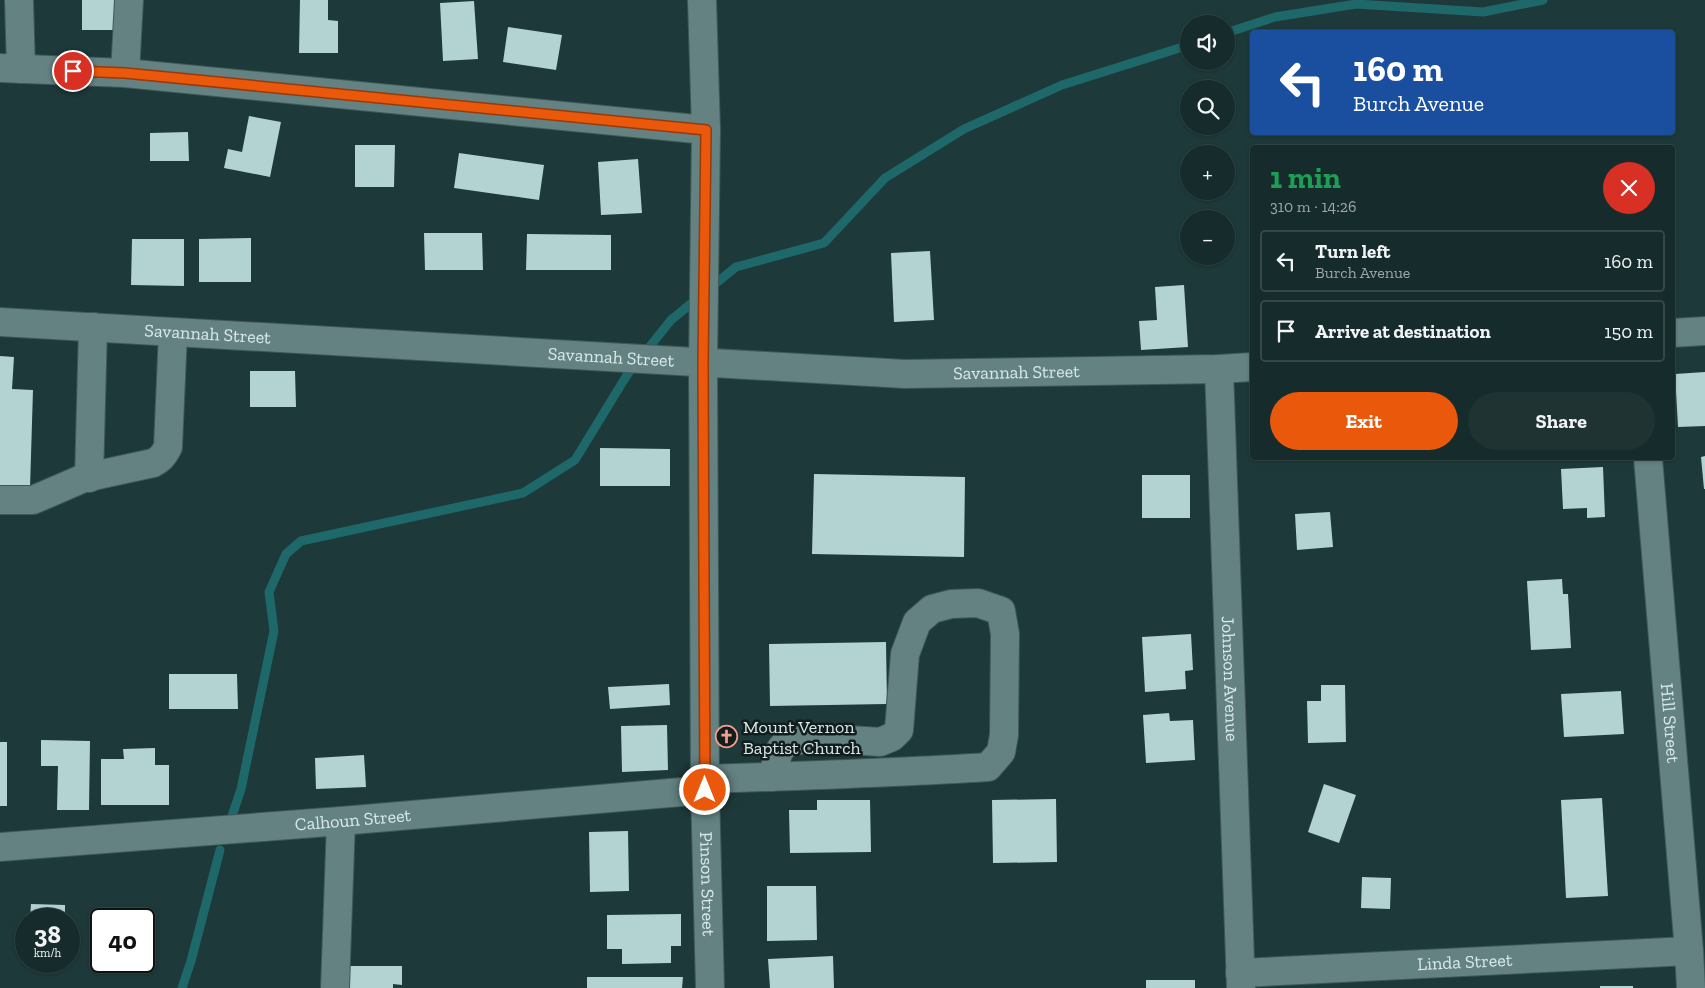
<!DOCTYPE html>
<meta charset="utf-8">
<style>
:root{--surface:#162b2b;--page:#1f3333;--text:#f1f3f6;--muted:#9ea7a9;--line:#354747;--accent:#ea580c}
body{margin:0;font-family:"Zilla Slab",serif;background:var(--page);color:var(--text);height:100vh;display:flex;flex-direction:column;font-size:19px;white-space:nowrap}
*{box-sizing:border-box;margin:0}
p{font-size:16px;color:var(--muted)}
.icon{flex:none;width:28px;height:28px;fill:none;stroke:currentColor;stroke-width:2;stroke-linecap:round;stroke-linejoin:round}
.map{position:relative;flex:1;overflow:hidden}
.side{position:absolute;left:1250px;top:145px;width:425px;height:315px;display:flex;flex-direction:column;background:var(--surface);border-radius:5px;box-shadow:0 1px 4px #0004,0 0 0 1px var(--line)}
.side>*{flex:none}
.hud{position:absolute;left:1250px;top:30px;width:425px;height:105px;border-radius:5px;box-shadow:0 1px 4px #0004,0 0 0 1px var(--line);background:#1a4fa0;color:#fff;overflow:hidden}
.fabs{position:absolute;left:1180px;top:15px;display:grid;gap:10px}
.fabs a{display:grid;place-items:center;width:55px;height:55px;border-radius:50%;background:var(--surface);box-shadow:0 1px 4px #0004,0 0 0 1px var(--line);font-size:25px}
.speed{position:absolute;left:15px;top:908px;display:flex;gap:10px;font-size:25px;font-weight:700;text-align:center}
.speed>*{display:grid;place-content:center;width:65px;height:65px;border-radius:50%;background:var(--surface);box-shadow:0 1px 4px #0004,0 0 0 1px var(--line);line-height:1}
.speed small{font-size:12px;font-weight:400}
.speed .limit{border:2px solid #111;border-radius:8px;background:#fff;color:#111}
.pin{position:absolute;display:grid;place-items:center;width:42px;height:42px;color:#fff;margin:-21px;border:2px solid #fff;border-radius:50%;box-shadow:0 1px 5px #0007}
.me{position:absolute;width:55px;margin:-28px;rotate:0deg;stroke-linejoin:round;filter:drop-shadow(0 0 4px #0008)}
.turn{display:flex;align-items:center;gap:18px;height:105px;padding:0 20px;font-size:22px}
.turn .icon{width:65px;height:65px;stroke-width:2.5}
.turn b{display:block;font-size:35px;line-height:42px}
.round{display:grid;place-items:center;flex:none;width:52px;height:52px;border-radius:26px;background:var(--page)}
.head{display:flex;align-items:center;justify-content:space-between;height:85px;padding:0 20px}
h1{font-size:30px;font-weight:700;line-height:38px;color:#1e9e55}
.button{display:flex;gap:10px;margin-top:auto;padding:10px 20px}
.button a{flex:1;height:58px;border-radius:30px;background:var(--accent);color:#fff;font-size:20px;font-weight:700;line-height:58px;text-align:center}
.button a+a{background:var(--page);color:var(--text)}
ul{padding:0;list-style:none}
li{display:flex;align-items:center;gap:15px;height:62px;margin:0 10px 8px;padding:0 10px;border:2px solid var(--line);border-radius:5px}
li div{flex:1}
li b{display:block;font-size:19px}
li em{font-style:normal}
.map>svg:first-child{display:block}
</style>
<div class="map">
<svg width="1705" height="988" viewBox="0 0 1705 988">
<rect width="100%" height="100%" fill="#1d3939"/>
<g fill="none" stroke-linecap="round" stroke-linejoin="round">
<path stroke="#1f6869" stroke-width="9" d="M1226,33L1275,17L1356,4L1483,12L1543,0
M710,288L736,267L824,243L885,178L964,129L1062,85L1189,45
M231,819L241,789L274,631L269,592L286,554L301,541L523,493L575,460L627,375L671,320L698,298
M182,988L191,961L220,850"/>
</g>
<path fill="#b3d3d3" d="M82,0H120V30H82Z
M300,0H328V20L338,21V53H299Z
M474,1L478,59L443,61L440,3Z
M508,27L562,35L556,70L503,62Z
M249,116L281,122L270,177L224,168L228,149L242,152Z
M188,132L189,161H150V133Z
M355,145H395L394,187H355Z
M459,153L544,165L539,200L454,188Z
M638,159L642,213L601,215L598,162Z
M424,233H482L483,270H425Z
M527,234L611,235V270H526Z
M251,238V282H199V239Z
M132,239H184V286L131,285Z
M930,251L934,320L894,322L891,253Z
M1184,285L1188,347L1141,350L1139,321L1157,320L1155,287Z
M0,356L14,357L12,389L33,390L30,488L0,487Z
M250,371H295L296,407H250Z
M1705,372V426L1678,427L1675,374Z
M600,448L670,449V486H600Z
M1705,456V489H1704L1701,457Z
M1603,467L1605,517L1587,518V508L1563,509L1561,469Z
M814,474L965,477L964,557L812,554Z
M1142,475H1190V518H1142Z
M1330,512L1333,547L1297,550L1295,514Z
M1562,579L1563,594H1568L1571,648L1531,650L1527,581Z
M1191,634L1193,670L1185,671L1186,689L1145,692L1142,637Z
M886,642L887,704L770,706L769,644Z
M169,674H237L238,709H169Z
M669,684L670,705L610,709L608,687Z
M1321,685H1345L1346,742L1308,743L1307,701H1321Z
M1621,691L1624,734L1564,737L1561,694Z
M1169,713L1170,721L1193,720L1195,760L1146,763L1143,715Z
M667,725L668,770L622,772L621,726Z
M41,740L90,741L89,810H57L58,766H41Z
M0,742H7V806H0Z
M155,748V765H169V805H101V759H124L123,749Z
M364,755L366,787L316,789L315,758Z
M1324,784L1356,795L1339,843L1308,832Z
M1602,798L1608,896L1566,898L1561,800Z
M1056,799L1057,862L993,863L992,800Z
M817,800H870L871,852L790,853L789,810H817Z
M628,831L629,891L590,892L589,832Z
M1362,877L1391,878L1390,909L1361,908Z
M767,886H816L817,940L767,941Z
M31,904L65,905V919H30Z
M681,914V946H671V963L622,964V949H607V915Z
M833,956L834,988H770L768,959Z
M349,966H402V985L393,984V988H349Z
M587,977H683L682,988H587Z
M1146,980H1195V988H1146Z
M1600,986H1633V988H1600Z"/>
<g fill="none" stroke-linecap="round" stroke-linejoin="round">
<defs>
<g id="minor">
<path d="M19,0L21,69"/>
<path id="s1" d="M702,0L706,130L703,363L705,790L710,988"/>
<path d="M0,68L125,73L706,130"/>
<path d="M125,73L129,0"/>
<path id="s2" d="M0,322L905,374L1219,369L1252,367"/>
<path d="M1672,333L1705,331"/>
<path id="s3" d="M1219,369L1241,988"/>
<path id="s4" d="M1648,458L1689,951L1691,988"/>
<path d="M89,478L93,327"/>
<path d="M0,500H33L84,478L153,463C161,459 164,455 168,447L173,332"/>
<path d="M705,779C800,776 894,773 988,767L1001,752L1004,735L1005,634L1001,611L978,603L951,604L932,609L917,622L905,654L899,730L892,737L880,742C863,741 795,735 784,745C775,754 776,765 774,777"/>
<path id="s5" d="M0,847L341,821L705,790"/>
<path id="s6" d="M1240,973L1689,951"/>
<path d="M335,988L341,821"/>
</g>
</defs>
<use href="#minor" stroke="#3f5858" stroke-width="30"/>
<use href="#minor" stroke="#648282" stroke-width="28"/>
</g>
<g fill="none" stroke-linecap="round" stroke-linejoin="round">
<defs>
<path id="route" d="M73,71L125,73L706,130L703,364L705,790"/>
</defs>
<use href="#route" stroke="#983908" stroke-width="12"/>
<use href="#route" stroke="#ea580c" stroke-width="9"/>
</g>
<defs>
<symbol id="church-ring" viewBox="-11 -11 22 22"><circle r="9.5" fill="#121e1e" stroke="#f59d8e" stroke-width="1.5"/><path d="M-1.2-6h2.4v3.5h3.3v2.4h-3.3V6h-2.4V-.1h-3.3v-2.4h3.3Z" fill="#f59d8e"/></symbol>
</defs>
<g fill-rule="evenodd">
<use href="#church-ring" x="714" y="724" width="25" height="25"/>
</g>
<g text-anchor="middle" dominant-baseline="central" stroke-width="5" stroke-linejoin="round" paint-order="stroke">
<g font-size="18" fill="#d9e9e9" stroke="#121e1e">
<text stroke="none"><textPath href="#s2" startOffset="208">Savannah Street</textPath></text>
<text stroke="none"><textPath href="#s2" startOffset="612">Savannah Street</textPath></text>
<text stroke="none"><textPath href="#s2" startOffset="1018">Savannah Street</textPath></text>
<text stroke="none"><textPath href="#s3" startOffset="310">Johnson Avenue</textPath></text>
<text stroke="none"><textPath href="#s4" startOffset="266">Hill Street</textPath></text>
<text stroke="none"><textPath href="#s5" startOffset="354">Calhoun Street</textPath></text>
<text stroke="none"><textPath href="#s1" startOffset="884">Pinson Street</textPath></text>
<text stroke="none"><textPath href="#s6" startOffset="225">Linda Street</textPath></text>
</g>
<g font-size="18" fill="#d9e9e9" stroke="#121e1e" text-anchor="start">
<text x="743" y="727">Mount Vernon<tspan x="743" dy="21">Baptist Church</tspan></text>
</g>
</g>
</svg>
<div class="fabs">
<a><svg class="icon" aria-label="sound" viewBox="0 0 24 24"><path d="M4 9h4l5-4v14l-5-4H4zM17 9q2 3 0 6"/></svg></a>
<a><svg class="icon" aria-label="search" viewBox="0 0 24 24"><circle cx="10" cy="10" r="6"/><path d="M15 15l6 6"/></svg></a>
<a>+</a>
<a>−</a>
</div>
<div class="speed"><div>38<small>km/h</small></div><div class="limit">40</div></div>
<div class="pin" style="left:73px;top:71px;background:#d93025"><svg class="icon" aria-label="arrive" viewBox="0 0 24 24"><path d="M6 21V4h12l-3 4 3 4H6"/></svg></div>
<svg class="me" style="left:705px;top:790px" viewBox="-20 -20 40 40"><circle r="17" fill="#ea580c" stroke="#fff" stroke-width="3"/><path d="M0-11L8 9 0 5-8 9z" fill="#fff"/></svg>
<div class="hud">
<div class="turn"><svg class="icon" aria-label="left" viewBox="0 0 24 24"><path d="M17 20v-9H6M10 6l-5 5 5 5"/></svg><div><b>160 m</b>Burch Avenue</div></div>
</div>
<section class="side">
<div class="head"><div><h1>1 min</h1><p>310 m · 14:26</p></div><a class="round" style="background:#d93025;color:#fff"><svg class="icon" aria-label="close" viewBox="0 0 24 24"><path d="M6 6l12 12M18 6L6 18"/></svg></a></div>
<ul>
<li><svg class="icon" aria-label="left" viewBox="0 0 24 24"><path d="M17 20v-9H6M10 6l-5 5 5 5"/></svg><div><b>Turn left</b><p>Burch Avenue</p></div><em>160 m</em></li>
<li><svg class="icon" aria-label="arrive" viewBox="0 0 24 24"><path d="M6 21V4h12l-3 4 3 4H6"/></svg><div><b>Arrive at destination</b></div><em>150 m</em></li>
</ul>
<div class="button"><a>Exit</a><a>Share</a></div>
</section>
</div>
